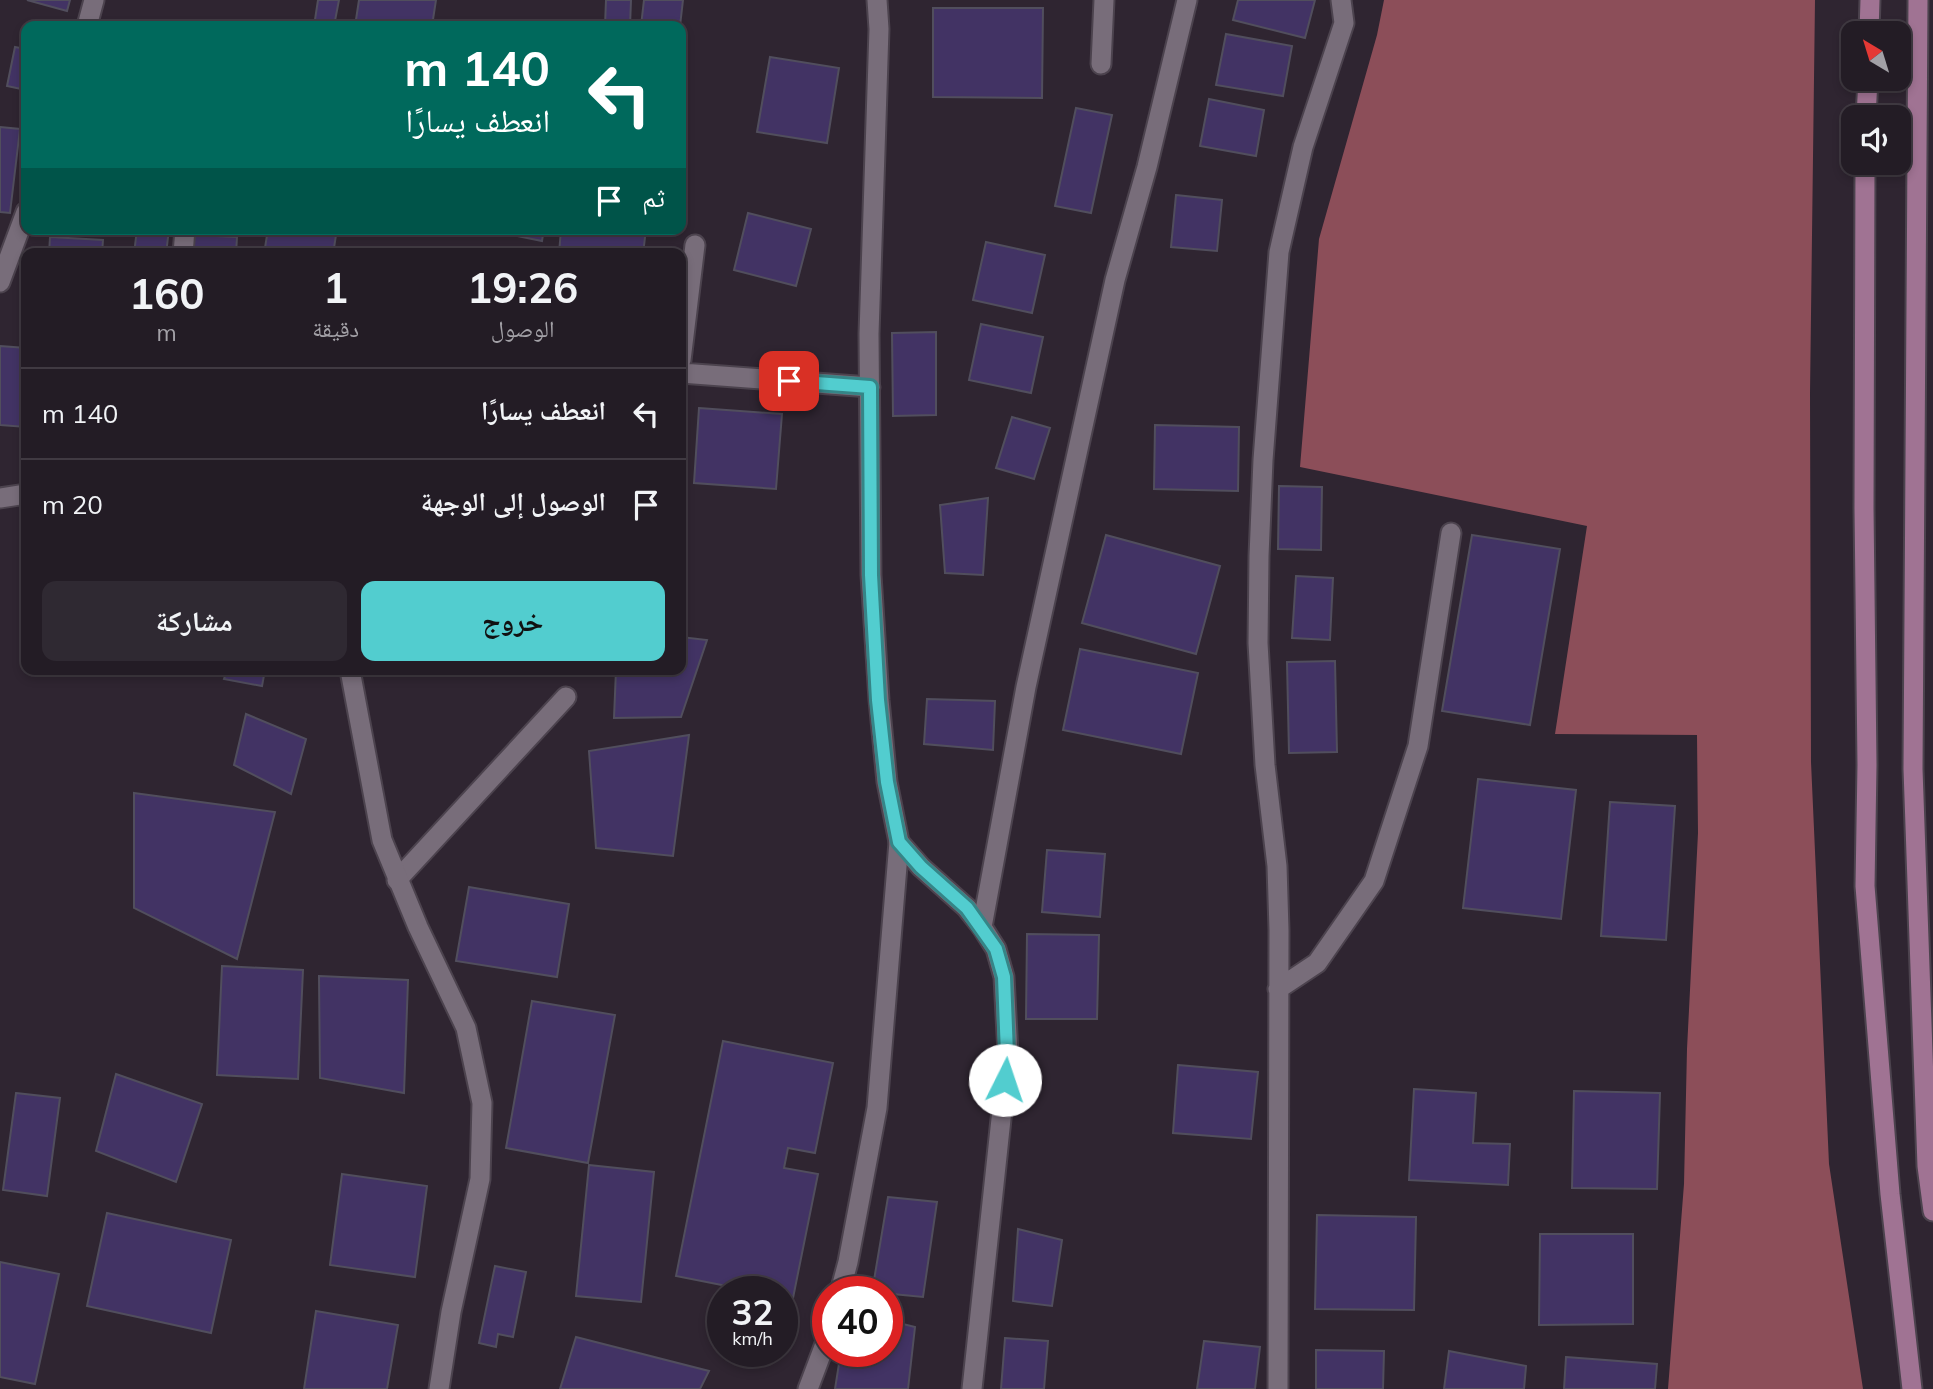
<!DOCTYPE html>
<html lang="ar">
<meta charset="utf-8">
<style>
:root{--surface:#231c25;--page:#2f2932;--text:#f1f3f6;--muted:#a3a1a7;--line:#403a42;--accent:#52cdcf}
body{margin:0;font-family:Mulish,"Noto Naskh Arabic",sans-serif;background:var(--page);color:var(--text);direction:rtl;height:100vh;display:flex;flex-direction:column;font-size:26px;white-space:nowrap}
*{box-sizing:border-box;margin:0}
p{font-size:23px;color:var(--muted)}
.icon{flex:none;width:38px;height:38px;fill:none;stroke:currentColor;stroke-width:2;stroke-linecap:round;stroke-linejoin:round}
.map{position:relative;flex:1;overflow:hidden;direction:ltr}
.side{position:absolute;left:21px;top:248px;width:665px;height:427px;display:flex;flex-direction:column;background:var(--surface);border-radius:14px;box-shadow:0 4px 10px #0003,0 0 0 2px var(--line);direction:rtl}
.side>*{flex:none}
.top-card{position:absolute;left:21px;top:21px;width:665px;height:214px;border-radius:14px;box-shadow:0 4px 10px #0003,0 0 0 2px var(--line);direction:rtl;background:#00695c;color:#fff;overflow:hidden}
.needle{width:46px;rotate:322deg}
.fabs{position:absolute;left:1841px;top:21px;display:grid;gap:14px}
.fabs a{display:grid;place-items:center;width:70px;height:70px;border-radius:14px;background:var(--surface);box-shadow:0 4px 10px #0003,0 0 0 2px var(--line);font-size:35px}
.speed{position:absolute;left:707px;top:1276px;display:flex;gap:14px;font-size:35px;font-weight:700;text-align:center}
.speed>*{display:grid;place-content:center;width:91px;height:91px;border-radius:50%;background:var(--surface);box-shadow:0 4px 10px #0003,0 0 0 2px var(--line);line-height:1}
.speed small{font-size:18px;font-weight:400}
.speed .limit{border:10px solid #d22;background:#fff;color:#111}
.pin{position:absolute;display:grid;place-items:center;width:60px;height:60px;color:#fff;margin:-30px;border-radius:14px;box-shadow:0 4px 10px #0006}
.me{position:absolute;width:77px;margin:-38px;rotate:4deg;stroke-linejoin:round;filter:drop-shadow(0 0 5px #0008)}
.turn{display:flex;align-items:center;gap:24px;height:147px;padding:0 21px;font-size:32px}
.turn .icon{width:91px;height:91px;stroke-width:2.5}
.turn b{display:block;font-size:49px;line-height:60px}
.then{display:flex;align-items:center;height:66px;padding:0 21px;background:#0003;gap:14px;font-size:26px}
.eta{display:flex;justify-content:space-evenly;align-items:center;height:119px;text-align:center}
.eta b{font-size:42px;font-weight:700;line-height:49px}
.primary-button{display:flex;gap:14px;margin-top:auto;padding:14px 21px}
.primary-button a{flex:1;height:80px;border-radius:14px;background:var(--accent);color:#111;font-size:28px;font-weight:700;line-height:80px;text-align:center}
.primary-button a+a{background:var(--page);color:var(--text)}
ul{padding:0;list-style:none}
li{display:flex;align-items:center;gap:21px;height:91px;padding:0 21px;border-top:2px solid var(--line)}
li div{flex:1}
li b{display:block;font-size:26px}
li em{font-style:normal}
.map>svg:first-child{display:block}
</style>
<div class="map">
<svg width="1933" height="1389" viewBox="0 0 1933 1389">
<rect width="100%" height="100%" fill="#2f2531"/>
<path fill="#8c4e59" d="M1384,0H1815L1810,393L1811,762L1829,1164L1863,1389H1668L1684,1184L1687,1049L1698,833L1697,735L1555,734L1587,526L1300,467L1319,239L1377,35Z"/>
<path fill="#423364" stroke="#514e5d" stroke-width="2" d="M27,0H70L67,11Z
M318,0H339L334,26H314Z
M359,0H436L432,26H355Z
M606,0H631L630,26H605Z
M644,0H683L680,26H641Z
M1238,0H1315L1305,38L1233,20Z
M933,8H1043L1042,98L933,97Z
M1226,34L1292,46L1283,96L1216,85Z
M15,47L26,49V90L7,86Z
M770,57L839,68L827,143L757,132Z
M1209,99L1264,110L1256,156L1200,146Z
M1076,108L1112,115L1091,213L1055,206Z
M0,127L20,129L10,213L0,212Z
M1176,195L1222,200L1217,251L1171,247Z
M748,213L811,229L796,286L734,270Z
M137,229H169L166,254H134Z
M268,229H337L333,254H264Z
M518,229H544L542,241L517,236Z
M561,229H646L643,254H559Z
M194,235L237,237L236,254H193Z
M50,237L103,240L102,254H49Z
M986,242L1045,255L1032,313L973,300Z
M981,324L1043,337L1031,393L969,380Z
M936,332V415L893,416L892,333Z
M0,346L26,348V427L0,425Z
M699,408L782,414L776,489L694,483Z
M1012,417L1050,428L1034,479L996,468Z
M1155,425L1239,427L1238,491L1154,489Z
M1279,486L1322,487L1321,550L1278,549Z
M988,498L983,575L945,573L940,505Z
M1106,535L1220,566L1196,654L1082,623Z
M1472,535L1560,549L1530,725L1442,711Z
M1296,576L1333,578L1330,640L1292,638Z
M681,637L707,640L681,717L614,718L616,670H681Z
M1080,649L1198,673L1181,754L1063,730Z
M1335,661L1337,752L1289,753L1287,662Z
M227,670H265L262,686L224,679Z
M927,699L995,701L993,750L924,744Z
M246,714L306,739L291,794L234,765Z
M689,735L673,856L596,848L589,751Z
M1478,779L1576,790L1561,919L1463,908Z
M134,793L275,812L237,959L134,908Z
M1610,802L1675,806L1666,940L1601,936Z
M1047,850L1105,854L1100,917L1042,912Z
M469,887L569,904L557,977L456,961Z
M1027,934L1099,935L1097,1019H1026Z
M222,966L303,970L298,1079L217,1075Z
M319,976L408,980L404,1093L320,1078Z
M532,1001L615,1015L588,1163L506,1148Z
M723,1041L833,1063L815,1153L788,1148L784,1168L818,1174L793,1298L782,1296V1292H757L676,1276Z
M1178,1065L1258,1072L1251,1139L1173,1133Z
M116,1074L202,1104L176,1182L96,1151Z
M1414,1089L1476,1093L1473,1143L1510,1144L1508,1185L1409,1180Z
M1574,1091L1660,1093L1657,1189L1572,1188Z
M16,1093L60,1098L47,1196L3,1190Z
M589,1165L654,1172L641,1302L576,1296Z
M342,1174L427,1186L415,1277L330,1265Z
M888,1197L937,1202L923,1297L872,1292Z
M107,1213L231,1240L211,1333L87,1306Z
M1317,1215L1416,1217L1414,1310L1315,1309Z
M1018,1229L1062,1240L1052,1306L1013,1301Z
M1540,1234H1633V1324L1539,1325Z
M0,1262L59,1274L35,1384L0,1377Z
M495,1266L526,1272L513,1337L498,1334L496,1347L479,1343Z
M316,1311L398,1325L387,1389H304Z
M887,1320L915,1327L908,1389H835L841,1351H887Z
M576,1337L709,1371L700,1389H560Z
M1005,1338L1048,1341L1044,1389H1001Z
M1204,1341L1260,1347L1255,1389H1197Z
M1316,1350L1384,1351L1383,1389H1316Z
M1449,1351L1526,1366L1524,1389H1444Z
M1566,1357L1657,1364L1655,1389H1564Z"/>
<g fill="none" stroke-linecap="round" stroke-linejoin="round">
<defs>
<path id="service" d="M183,254L185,229
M397,880L566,697"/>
<path id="minor" d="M1101,64L1104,0
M681,360L695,245
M681,373L870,387
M0,498L26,494
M350,670L382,840L418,927L466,1028L482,1103L480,1179L451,1312L439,1389
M982,927L1026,687L1115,280L1147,167L1187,0
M1278,989L1317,963L1374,881L1418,746L1451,533
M840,1292L848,1262L877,1108L899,842
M808,1389L828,1336
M1278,1389L1279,930L1277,866L1265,765L1258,643L1259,556L1263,460L1279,252L1303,147L1344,23L1341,0"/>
<path id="tertiary" d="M877,0L879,29L869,334L871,575L879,700L887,782L899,842L921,867L967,908L982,927L996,949L1004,977L1008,1054L972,1389
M87,26L94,0
M0,282L26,212"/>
<path id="secondary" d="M1918,0L1913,769L1927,1166L1933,1211
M1869,33L1870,0
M1866,117L1868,79
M1865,163L1864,508L1867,765L1865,886L1890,1194L1912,1389"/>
</defs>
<use href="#service" stroke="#4c434e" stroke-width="23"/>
<use href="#minor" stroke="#4c434e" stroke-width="23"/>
<use href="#tertiary" stroke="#4c434e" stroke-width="23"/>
<use href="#secondary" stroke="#4c434e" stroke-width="23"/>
<use href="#service" stroke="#786d7a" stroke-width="19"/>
<use href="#minor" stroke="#786d7a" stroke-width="19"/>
<use href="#tertiary" stroke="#786d7a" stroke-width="19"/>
<use href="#secondary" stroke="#a07393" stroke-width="19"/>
</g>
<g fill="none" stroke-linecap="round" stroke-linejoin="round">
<defs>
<path id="route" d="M789,381L870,387L871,575L878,700L887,782L899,842L921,867L967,908L996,949L1004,977L1007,1054L1005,1080"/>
</defs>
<use href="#route" stroke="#358587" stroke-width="18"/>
<use href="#route" stroke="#52cdcf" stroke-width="12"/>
</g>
</svg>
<div class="fabs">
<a><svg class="needle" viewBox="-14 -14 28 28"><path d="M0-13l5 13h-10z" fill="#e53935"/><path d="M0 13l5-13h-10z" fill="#a3a1a7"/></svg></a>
<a><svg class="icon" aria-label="sound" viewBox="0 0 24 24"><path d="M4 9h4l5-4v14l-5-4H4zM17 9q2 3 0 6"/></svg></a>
</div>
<div class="speed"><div>32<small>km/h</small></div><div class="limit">40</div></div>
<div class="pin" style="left:789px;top:381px;background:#d93025"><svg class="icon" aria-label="arrive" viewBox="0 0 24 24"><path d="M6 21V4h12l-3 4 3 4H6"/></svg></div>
<svg class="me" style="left:1005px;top:1080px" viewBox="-20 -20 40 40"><circle r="19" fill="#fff"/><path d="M0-13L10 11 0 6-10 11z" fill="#52cdcf"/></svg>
<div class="top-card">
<div class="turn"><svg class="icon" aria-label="left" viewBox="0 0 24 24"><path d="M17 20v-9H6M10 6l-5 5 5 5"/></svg><div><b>140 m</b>انعطف يسارًا</div></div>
<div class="then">ثم<svg class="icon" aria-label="arrive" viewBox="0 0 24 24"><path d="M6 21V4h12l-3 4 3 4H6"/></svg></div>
</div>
<section class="side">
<div class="eta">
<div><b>19:26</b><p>الوصول</p></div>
<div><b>1</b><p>دقيقة</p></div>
<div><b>160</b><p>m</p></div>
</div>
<ul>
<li><svg class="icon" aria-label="left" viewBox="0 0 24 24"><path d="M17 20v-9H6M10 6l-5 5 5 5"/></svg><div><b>انعطف يسارًا</b></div><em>140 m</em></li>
<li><svg class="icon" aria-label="arrive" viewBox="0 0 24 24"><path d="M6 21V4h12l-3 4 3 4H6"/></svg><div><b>الوصول إلى الوجهة</b></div><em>20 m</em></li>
</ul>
<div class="primary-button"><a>خروج</a><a>مشاركة</a></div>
</section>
</div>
